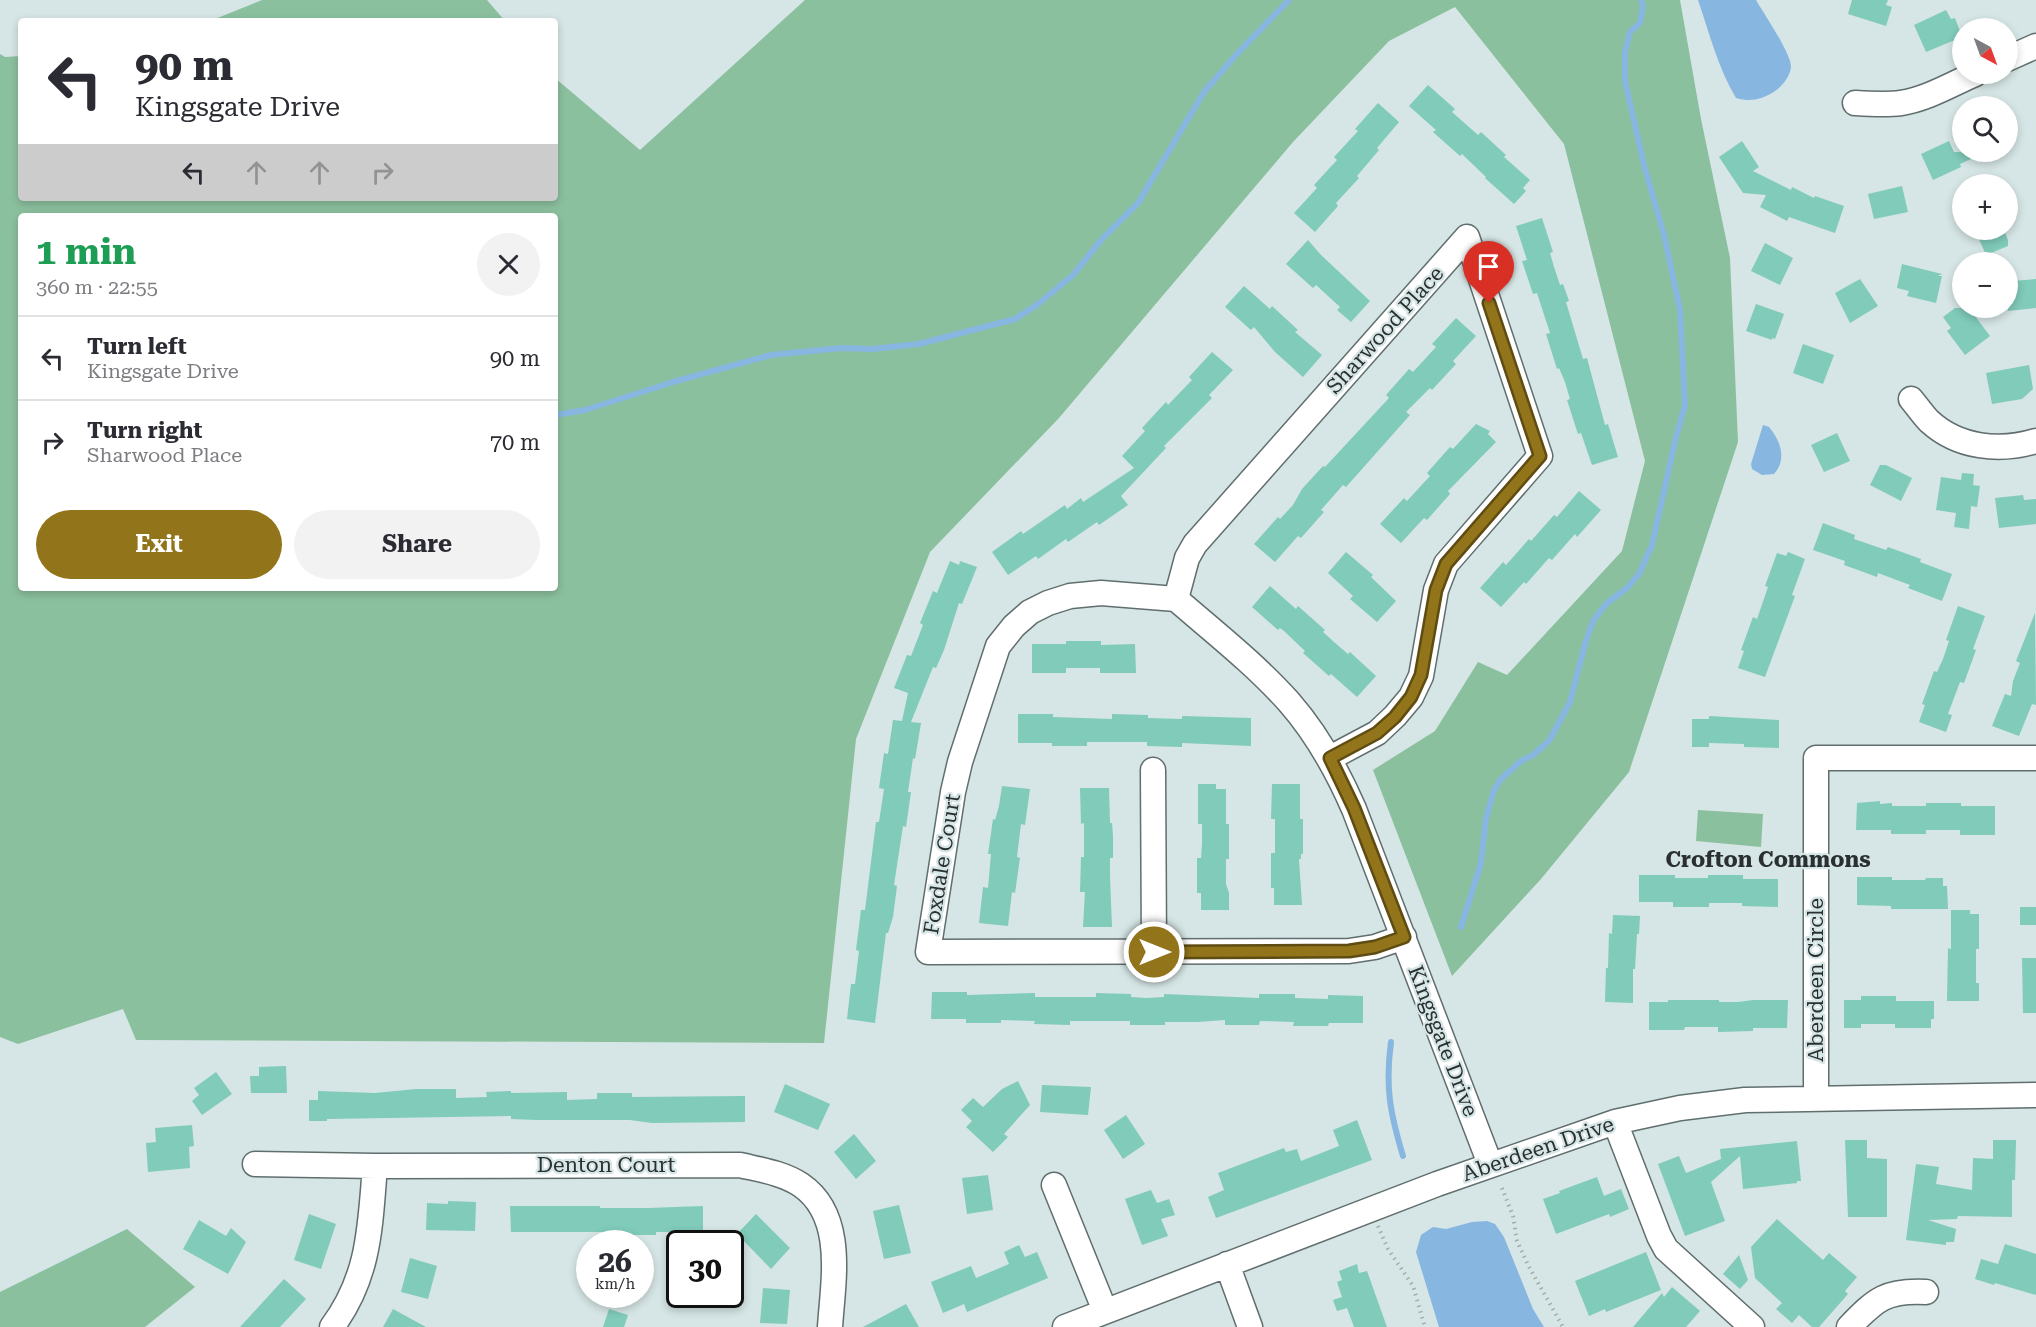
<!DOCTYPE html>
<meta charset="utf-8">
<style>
:root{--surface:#fff;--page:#f2f2f3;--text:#2b2b33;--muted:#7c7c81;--line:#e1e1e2;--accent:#92751b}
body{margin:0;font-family:"Roboto Serif",serif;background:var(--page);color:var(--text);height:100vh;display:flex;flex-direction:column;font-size:22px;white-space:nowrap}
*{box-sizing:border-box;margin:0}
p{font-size:20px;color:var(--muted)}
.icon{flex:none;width:33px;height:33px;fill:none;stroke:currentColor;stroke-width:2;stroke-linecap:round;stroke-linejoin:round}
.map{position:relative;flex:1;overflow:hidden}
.details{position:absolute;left:18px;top:213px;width:540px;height:378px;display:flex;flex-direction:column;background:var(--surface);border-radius:6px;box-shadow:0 3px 9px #0003}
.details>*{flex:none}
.guide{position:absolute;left:18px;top:18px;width:540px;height:183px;border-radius:6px;box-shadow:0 3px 9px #0003;background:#fff;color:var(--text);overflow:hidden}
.needle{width:39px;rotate:139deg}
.tools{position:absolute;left:1952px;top:18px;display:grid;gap:12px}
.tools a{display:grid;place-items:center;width:66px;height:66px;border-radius:50%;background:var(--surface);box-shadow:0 3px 9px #0003;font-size:30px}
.speed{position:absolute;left:576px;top:1230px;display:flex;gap:12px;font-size:30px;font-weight:700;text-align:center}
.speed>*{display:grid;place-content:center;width:78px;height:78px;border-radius:50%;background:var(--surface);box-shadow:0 3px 9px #0003;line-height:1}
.speed small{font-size:15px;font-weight:400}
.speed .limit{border:3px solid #111;border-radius:9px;background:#fff;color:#111}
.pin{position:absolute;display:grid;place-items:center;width:51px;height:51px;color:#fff;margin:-62px -26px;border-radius:50% 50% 50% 0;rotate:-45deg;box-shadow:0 0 6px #0007}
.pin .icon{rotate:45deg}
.me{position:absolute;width:66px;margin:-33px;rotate:90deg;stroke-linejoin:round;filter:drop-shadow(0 0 4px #0008)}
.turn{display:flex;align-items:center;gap:21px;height:126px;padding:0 18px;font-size:27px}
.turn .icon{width:78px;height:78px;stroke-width:2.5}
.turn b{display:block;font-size:42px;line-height:51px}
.lanes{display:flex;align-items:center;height:57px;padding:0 18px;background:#0003;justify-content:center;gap:30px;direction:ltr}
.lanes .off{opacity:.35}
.round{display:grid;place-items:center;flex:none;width:63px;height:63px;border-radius:32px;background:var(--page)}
.headline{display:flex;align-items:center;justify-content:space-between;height:102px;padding:0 18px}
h1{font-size:36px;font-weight:700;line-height:45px;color:#1e9e55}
.cta{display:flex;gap:12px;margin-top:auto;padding:12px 18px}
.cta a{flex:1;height:69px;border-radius:36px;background:var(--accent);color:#fff;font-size:24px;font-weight:700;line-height:69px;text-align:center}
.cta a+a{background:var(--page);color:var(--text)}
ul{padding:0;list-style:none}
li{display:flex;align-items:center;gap:18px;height:84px;padding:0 18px;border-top:2px solid var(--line)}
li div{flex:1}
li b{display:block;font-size:22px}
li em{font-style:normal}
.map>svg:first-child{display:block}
</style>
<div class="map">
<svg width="2036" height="1327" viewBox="0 0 2036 1327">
<rect width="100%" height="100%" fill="#d6e5e5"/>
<path fill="#8bc09e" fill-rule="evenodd" d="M262,0H487L505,21H210Z
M805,0H1680L1701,119L1730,258L1738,442L1629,772L1541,879L1452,976L1373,770L1435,731L1478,662L1507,675L1622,551L1645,461L1564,144L1455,7L1389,41L1293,142L1059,418L930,552L856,739L824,1043L136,1040L123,1009L18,1044L0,1037V54L5,57L21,56V198H555V78L640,150ZM21,216H555V588H21Z
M1698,810L1763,814L1761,847L1696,841Z
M127,1229L195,1287L145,1327H0V1292Z"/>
<path fill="#87b7e1" d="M1698,0H1756C1764,14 1791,53 1791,67C1790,77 1781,88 1772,93C1760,100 1750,102 1736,98C1718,68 1709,32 1698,0Z
M1763,425L1769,427C1781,441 1787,460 1774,474L1762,475L1752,469L1751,464Z
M1487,1221L1495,1224L1504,1237L1533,1309L1544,1327H1439L1416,1252L1421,1235L1433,1227L1446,1229L1472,1222Z"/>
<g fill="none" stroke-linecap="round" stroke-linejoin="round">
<path stroke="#87b7e1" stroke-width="6" d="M555,415L585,410L673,382L771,355L841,348L872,349L919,344L1015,319L1038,304L1073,275L1102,239L1138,203L1204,92L1235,56L1289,0
M1461,927L1481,863L1486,818L1494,790L1501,779L1521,761L1533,755L1549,741L1570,702L1585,644L1593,621L1606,604L1627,588L1639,574L1652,545L1676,437L1685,405L1680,310L1664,235L1644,165L1625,81V52L1630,32L1640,23L1643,5L1641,0
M1391,1042C1385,1086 1390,1113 1403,1156"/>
</g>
<path fill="#80cbba" d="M1852,0H1888L1886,5L1892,7L1886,26L1848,14Z
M1946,10L1951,19L1955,18L1962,37L1926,52L1914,25Z
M1428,85L1455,109L1452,112L1478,135L1481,132L1506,155L1504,157L1530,180L1523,188L1526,191L1514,204L1485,178L1486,177L1462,154L1460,156L1433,132L1436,130L1409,106Z
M1378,103L1399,122L1377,148L1379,150L1357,176L1359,178L1336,203L1338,206L1315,232L1294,213L1317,188L1314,185L1337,160L1334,157L1358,131L1355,129Z
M1742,141L1759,167L1753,171L1791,190L1792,187L1814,198L1815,196L1844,206L1835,233L1789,217L1787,221L1760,207L1766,195L1743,193L1719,157Z
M1949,141L1954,152H1986L1960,164L1961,167L1933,180L1921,154Z
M1902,186L1908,212L1874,219L1868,194Z
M1542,218L1553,252L1550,253L1554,267L1560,285L1563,284L1569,301L1566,302L1583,359L1587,358L1605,425L1608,424L1618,457L1592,465L1581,433L1578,434L1567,400L1570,399L1565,382L1559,368L1557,369L1546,334L1550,333L1537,293L1533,294L1522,261L1527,260L1516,226Z
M1975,230H2004L2008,240V246L1986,255Z
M1308,240L1321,255L1370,301L1351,322L1337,310L1340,307L1316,285L1313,288L1286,264Z
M1765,243L1793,258L1780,285L1751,271Z
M1902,264L1942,274L1938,276H1942L1936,303L1907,296L1909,291L1897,288Z
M1860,279L1878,306L1850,323L1835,293Z
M2036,279V308L2008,311V290H2013L2012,281Z
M1244,286L1270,309L1272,306L1298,330L1295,332L1322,355L1303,377L1275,352L1254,327L1251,330L1225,307Z
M1756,304L1784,314L1775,339L1772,338V340L1746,331Z
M1955,308H1969L1990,336L1965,355L1947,331L1951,328L1943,317Z
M1456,318L1476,336L1453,361L1456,364L1432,390L1430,388L1406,412L1410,415L1346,487L1343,485L1321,510L1324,512L1301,538L1298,536L1275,562L1254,544L1278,517L1280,519L1293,505L1302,489L1323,466L1325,467L1389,398L1386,395L1409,369L1413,372L1436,347L1432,344Z
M1803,344L1834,355L1823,384L1793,373Z
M1212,352L1233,370L1209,395L1212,398L1164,446L1166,448L1121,496L1128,505L1099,525L1097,522L1068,542L1066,539L1038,559L1036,556L1008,575L992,552L1021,531L1023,534L1065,505L1067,509L1081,498L1083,502L1134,468L1122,456L1145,431L1142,428L1153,416L1166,402L1168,405L1192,380L1189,377Z
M2029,365L2033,389L2022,399L1992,404L1986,373Z
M1476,424L1490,431L1488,434L1496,442L1448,491L1450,494L1427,520L1424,518L1401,543L1380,524L1404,498L1407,501L1430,476L1427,473L1450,447L1453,449Z
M1837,433L1850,461L1824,472L1811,445Z
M1880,465H1886L1912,478L1901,501L1870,485Z
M1962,473L1974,474L1973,485L1980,486L1977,507L1971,506L1969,529L1954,527L1956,513L1936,510L1941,477L1961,480Z
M1579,491L1601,510L1577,537L1575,534L1552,560L1549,558L1526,584L1524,582L1501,607L1480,588L1503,562L1506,565L1529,539L1531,541L1554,515L1557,517Z
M2023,495L2024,500L2036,499V524L1999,528L1995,498Z
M1823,523L1855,535L1854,539L1886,550L1888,547L1921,559L1920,562L1952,574L1942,601L1908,588L1910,585L1878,573L1877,577L1858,570L1844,565L1845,561L1813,550Z
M1346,552L1373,575L1371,577L1396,601L1377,622L1350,599L1353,596L1328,573Z
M1788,552L1805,559L1792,595L1795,596L1765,677L1738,668L1744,651L1741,650L1753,617L1757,619L1768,587L1765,586L1777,553L1786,556Z
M950,561L959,565L960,561L977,567L962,604L959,603L944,650L936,668L933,667L911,722L921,723L915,759L913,758L908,792H911L906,827L903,826L894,885L897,886L893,917L888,933H886L875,1023L847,1019L851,984H855L859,951L856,950L861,910H865L876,822H879L884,789L879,788L884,753L888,754L893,720L902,721L908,693L894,688L907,655L911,656L923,625L920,623L933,591L937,593Z
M1270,586L1296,609L1298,606L1325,630L1323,632L1334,642L1348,654L1350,652L1376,676L1357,697L1331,674L1329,676L1303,653L1305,651L1284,631L1280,628L1278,630L1252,607Z
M1958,606L1985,616L1973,649L1976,650L1964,683L1960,682L1948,714L1952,715L1946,732L1919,722L1925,705L1922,704L1934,671L1937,672L1943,659L1949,641L1946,640Z
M2035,613L2036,705L2032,704L2019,736L1992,726L2005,694L2011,696L2013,681L2020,663L2016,661Z
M1066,641H1101V645L1135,644L1136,673H1100V668H1066V673H1032V644H1066Z
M1018,714H1053V717L1112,719V714L1148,715V718L1182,719V716L1251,718V746L1182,743V747L1147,746V742H1087V746H1052V743H1018Z
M1709,716L1779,720V748L1744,747V744L1709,743V747H1692V719H1709Z
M1198,784H1216V789H1226V824H1229V859H1226V884L1229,893V910H1201V893H1197V858H1201L1202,844V824H1198Z
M1272,784H1300V819H1303V854H1301V859H1299L1302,905H1274V888H1271V853H1275V819H1271Z
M1002,786L1030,789L1025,825L1021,824L1017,857L1020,858L1015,893L1012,892L1008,926L979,923L983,887L988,888L991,854H988L993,819L995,820L999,806Z
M1080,788H1109L1110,823H1112L1113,836V858H1110V877L1112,927H1083L1085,892H1080L1081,857H1084V823L1081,824Z
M1880,801V804L1892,803V806H1926V803H1961V806H1995V835H1960V830H1926V834H1891V830H1856L1857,803Z
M1639,875H1675V878H1708V875H1743V879H1778V907L1742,906V903H1709V907H1673V902H1639Z
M1857,877H1892V880H1925L1926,878H1943V886H1947L1948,909H1891V906L1857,905Z
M2020,907H2036V925H2020Z
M1951,910H1970V914H1979V949H1976V983H1979V1001H1947L1948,948L1951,949Z
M1613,915L1640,916L1639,934H1637L1635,969H1633V1003L1605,1002L1606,968H1608L1609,933L1612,934Z
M2022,958H2036V1013H2023Z
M932,992H967V995L1035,993V997H1096V993L1131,994V997L1146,998L1164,997V994L1259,998V994H1295V998L1328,999V995L1363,996V1023H1329L1328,1026H1293L1294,1022L1260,1021L1259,1025H1225V1020L1197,1022H1165V1025H1130V1021H1070V1025L1034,1024L1035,1021L1001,1020V1023H966V1019H931Z
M1861,996H1896V1001H1934V1019H1931V1028H1895V1024H1861V1028H1844V1000H1861Z
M1668,1000H1719V1002H1738L1753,1000H1788L1787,1028H1753V1031L1718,1032V1027H1685L1684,1030H1649V1002H1668Z
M286,1066L287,1093H251L250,1076H259V1067Z
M216,1072L232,1094L202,1115L192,1101L199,1095L194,1088Z
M1018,1081L1030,1105L1004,1134L1008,1137L993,1152L966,1127L972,1121L961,1110L973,1098L983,1107L1002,1089Z
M785,1084L830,1104L818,1130L774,1112Z
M1042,1085L1091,1087L1088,1115L1040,1112Z
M416,1089H456V1098L487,1097L486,1092L511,1091V1093L567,1092V1100L597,1099V1093H632V1097L745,1096V1122L652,1123L630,1120H537L511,1119V1116L327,1119V1121H309V1100H318V1091L375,1093Z
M1126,1115L1145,1144L1123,1159L1104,1130Z
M1357,1120L1372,1160L1216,1218L1208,1197L1224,1190L1218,1173L1284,1148L1286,1152L1297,1149L1301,1161L1339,1146L1333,1130Z
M192,1125L194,1146L189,1147L190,1168L148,1172L146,1143L156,1142L155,1128Z
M854,1134L876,1161L856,1179L834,1152Z
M1845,1140H1867V1158L1887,1159V1217H1848Z
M1993,1140H2016L2015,1180H2012V1217L1958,1216L1957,1219L1928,1220L1956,1229L1954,1242H1946V1245L1906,1240L1916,1164L1939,1167L1936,1184L1972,1190L1973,1158L1993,1159Z
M1797,1141L1801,1181H1797V1183L1743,1189L1740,1156L1711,1182L1725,1221L1685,1236L1658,1164L1679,1156L1686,1173L1721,1159L1720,1149Z
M988,1175L993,1210L967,1214L962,1178Z
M1597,1177L1604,1196L1621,1189L1629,1209L1610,1217L1609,1214L1556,1234L1543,1199L1560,1193L1559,1191Z
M1151,1190L1157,1203L1169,1199L1175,1215L1161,1219L1168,1236L1142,1245L1125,1199Z
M448,1201L476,1202L475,1231L426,1230L427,1203L448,1204Z
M899,1205L911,1253L884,1259L873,1211Z
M510,1206H600V1208H648L703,1206V1232H656V1235H615V1232H511Z
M309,1214L336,1224L321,1269L294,1260Z
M756,1214L790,1248L771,1269L737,1234Z
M1777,1219L1823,1260L1829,1253L1857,1277L1845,1291L1848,1294L1819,1327H1812L1799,1315L1792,1323L1776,1309L1782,1303L1755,1278L1751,1247Z
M199,1220L226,1236L231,1228L246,1242L228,1274L183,1249Z
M2005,1244L2036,1254V1295L1995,1283L1994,1285L1975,1279L1981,1259L1998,1264Z
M1019,1245L1025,1257L1037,1252L1048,1278L967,1312L964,1304L943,1313L931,1282L971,1266L976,1278L1009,1264L1004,1252Z
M1646,1252L1661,1290L1606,1312L1605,1309L1589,1316L1575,1281Z
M1739,1255L1748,1280L1740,1289L1723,1274Z
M410,1258L437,1266L428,1299L401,1292Z
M1357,1264L1359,1273L1367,1271L1387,1327H1354L1347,1308L1337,1311L1333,1300L1342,1297L1337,1282L1342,1280L1339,1271Z
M284,1279L306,1299L280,1327H240Z
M1672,1287L1700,1311L1686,1327H1633L1662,1293L1664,1297Z
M763,1288L790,1290L787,1324L760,1323Z
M906,1304L919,1327H863Z
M393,1309L426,1327H383Z
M609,1309L628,1315L624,1327H603Z"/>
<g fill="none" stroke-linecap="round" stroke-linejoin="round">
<defs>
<path id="minor" d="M2007,59L2036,46
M1855,103C1871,104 1886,105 1901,103C1927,99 1952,84 1975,74
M1911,399C1917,406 1923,415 1929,421C1958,448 2000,452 2036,441
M1176,599L1187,558L1195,544L1467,237L1540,456L1446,564L1436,590L1421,676L1411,697L1395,716L1377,733L1330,758
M1176,599L1101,593L1070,596L1048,603L1030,612L1014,626L998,646L960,762L953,792L928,952L1349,951L1375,947L1404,937
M1176,599C1214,632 1255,664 1289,702C1317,734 1337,770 1354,809L1490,1164
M1153,770L1154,952
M1816,1098V758H2036
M1615,1122L1659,1236L1666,1249L1752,1327
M255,1164L375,1166L740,1165C761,1170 783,1173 801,1185C846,1216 833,1281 830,1327
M1054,1185L1105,1311
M1227,1264L1250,1327
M332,1327C370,1276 370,1226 375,1166
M1065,1327L1437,1184L1615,1122L1680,1108L1745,1100L2036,1095
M1849,1327C1876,1299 1886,1290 1926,1292"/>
</defs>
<use href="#minor" stroke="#606e6e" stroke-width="27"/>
<path stroke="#a2aeae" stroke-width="4" stroke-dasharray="1.5 4.5" stroke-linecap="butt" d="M1502,1188L1513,1216L1517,1241L1528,1265L1563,1327
M1378,1226L1388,1249L1413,1286L1425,1327"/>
<use href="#minor" stroke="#fff" stroke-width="24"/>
</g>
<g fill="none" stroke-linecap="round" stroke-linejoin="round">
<defs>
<path id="route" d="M1154,952L1349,951L1375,947L1404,937L1354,808L1330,758L1377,733L1395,717L1411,697L1421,675L1436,590L1446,564L1540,456L1489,303"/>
</defs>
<use href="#route" stroke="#5f4c12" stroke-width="15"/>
<use href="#route" stroke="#92751b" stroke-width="10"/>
</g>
<g text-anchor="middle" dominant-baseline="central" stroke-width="4.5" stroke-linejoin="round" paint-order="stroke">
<g font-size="21" fill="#2a2f30" stroke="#d6e5e5">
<text transform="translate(1385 330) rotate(-48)">Sharwood Place</text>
<text transform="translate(942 864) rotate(-81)">Foxdale Court</text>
<text transform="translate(1816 980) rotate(-90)">Aberdeen Circle</text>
<text transform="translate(1443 1041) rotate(69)">Kingsgate Drive</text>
<text transform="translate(1538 1149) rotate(-19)">Aberdeen Drive</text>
<text x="606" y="1165">Denton Court</text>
</g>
<g font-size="22" font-weight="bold" fill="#2a2f30" stroke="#d6e5e5">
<text x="1768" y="859">Crofton Commons</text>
</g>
</g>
</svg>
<div class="tools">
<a><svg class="needle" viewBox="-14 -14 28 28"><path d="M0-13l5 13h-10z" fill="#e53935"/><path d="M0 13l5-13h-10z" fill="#7c7c81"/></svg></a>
<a><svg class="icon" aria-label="search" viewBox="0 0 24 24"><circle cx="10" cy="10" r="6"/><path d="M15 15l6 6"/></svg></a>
<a>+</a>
<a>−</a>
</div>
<div class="speed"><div>26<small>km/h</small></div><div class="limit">30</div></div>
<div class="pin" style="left:1489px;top:303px;background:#d93025"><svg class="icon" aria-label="arrive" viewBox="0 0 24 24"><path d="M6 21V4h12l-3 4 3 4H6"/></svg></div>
<svg class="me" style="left:1154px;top:952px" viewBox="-20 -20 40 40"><circle r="17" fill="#92751b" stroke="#fff" stroke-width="3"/><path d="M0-11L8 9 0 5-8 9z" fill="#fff"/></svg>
<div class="guide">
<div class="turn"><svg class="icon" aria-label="left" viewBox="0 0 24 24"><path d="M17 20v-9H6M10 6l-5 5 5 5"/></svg><div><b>90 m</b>Kingsgate Drive</div></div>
<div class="lanes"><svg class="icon" aria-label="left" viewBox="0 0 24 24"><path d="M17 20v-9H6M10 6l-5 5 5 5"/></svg><svg class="icon off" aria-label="ahead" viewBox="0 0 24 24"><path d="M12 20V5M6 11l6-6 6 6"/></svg><svg class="icon off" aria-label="ahead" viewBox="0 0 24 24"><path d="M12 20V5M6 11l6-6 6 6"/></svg><svg class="icon off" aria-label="right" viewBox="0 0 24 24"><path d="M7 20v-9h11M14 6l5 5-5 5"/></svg></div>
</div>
<section class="details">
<div class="headline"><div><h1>1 min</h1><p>360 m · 22:55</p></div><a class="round"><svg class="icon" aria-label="close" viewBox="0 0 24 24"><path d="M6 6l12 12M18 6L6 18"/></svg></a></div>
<ul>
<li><svg class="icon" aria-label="left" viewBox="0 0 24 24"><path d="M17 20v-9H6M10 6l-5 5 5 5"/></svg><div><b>Turn left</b><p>Kingsgate Drive</p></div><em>90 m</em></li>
<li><svg class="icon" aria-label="right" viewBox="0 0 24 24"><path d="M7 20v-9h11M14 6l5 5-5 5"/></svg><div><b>Turn right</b><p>Sharwood Place</p></div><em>70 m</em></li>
</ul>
<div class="cta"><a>Exit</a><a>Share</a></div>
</section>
</div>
